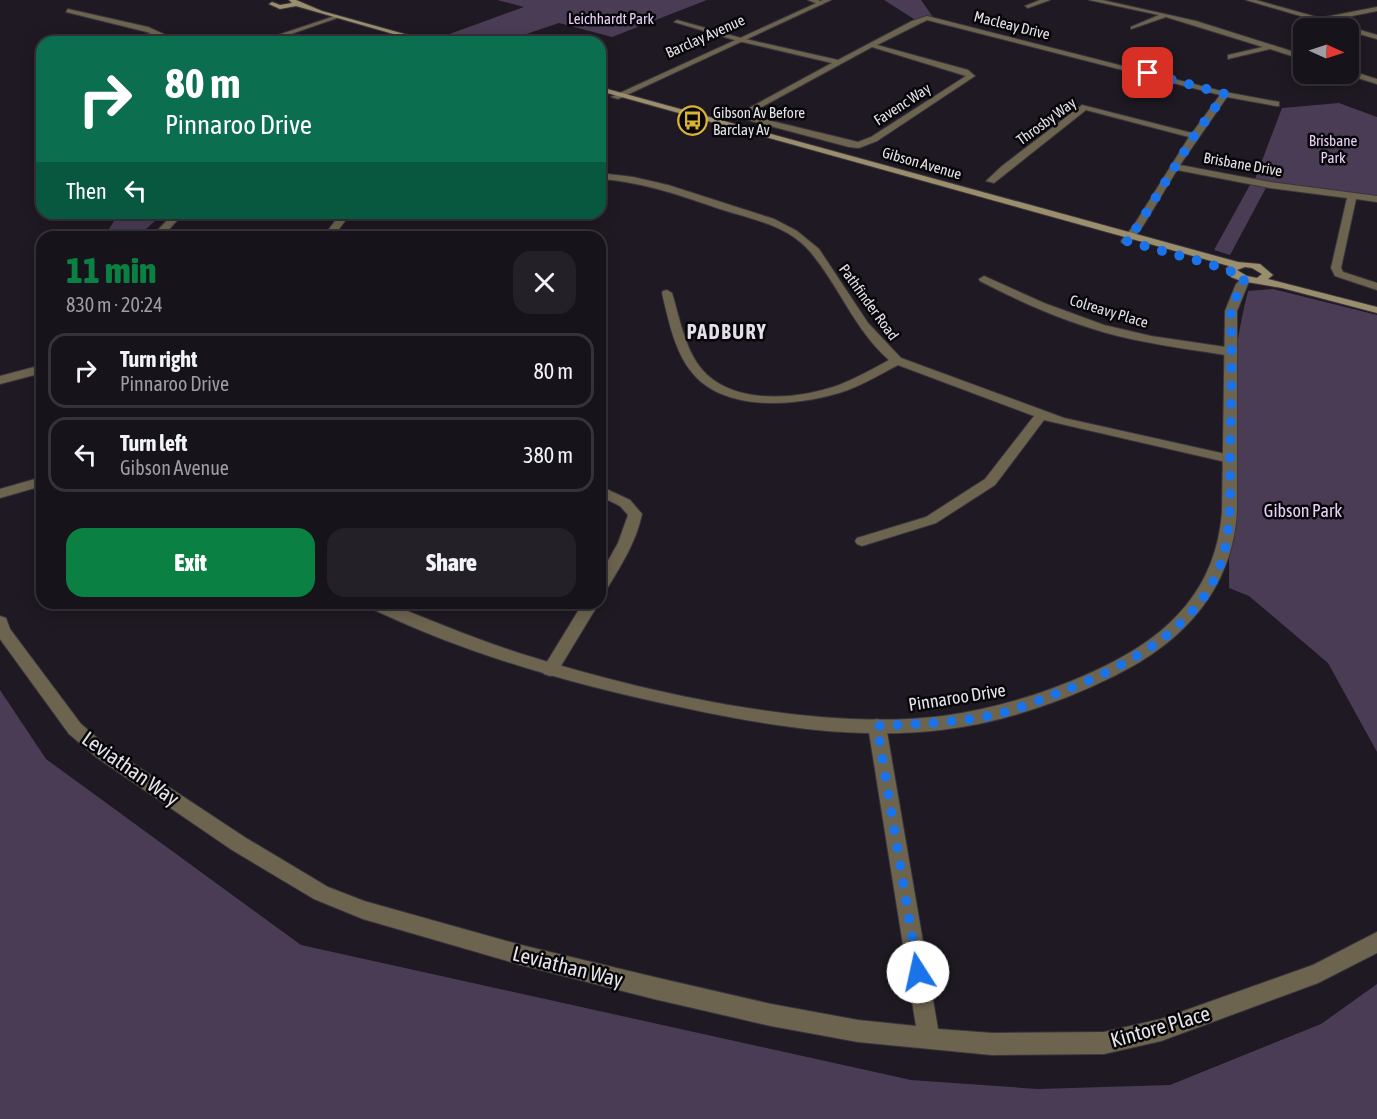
<!DOCTYPE html>
<meta charset="utf-8">
<style>
:root{--surface:#16131a;--page:#232027;--text:#f1f3f6;--muted:#9e9ea2;--line:#353239;--accent:#0b8043}
body{margin:0;font-family:"Asap Condensed",sans-serif;background:var(--page);color:var(--text);height:100vh;display:flex;flex-direction:column;font-size:22px;white-space:nowrap}
*{box-sizing:border-box;margin:0}
p{font-size:20px;color:var(--muted)}
.icon{flex:none;width:33px;height:33px;fill:none;stroke:currentColor;stroke-width:2;stroke-linecap:round;stroke-linejoin:round}
.map{position:relative;flex:1;overflow:hidden}
.side{position:absolute;left:36px;top:231px;width:570px;height:378px;display:flex;flex-direction:column;background:var(--surface);border-radius:18px;box-shadow:0 3px 15px #0003,0 0 0 2px var(--line)}
.side>*{flex:none}
.top-card{position:absolute;left:36px;top:36px;width:570px;height:183px;border-radius:18px;box-shadow:0 3px 15px #0003,0 0 0 2px var(--line);background:#0b6e4f;color:#fff;overflow:hidden}
.needle{width:39px;rotate:93deg}
.buttons{position:absolute;left:1293px;top:18px;display:grid;gap:12px}
.buttons a{display:grid;place-items:center;width:66px;height:66px;border-radius:12px;background:var(--surface);box-shadow:0 3px 15px #0003,0 0 0 2px var(--line);font-size:30px}
.pin{position:absolute;display:grid;place-items:center;width:51px;height:51px;color:#fff;margin:-26px;border-radius:12px;box-shadow:0 3px 9px #0006}
.me{position:absolute;width:66px;margin:-33px;rotate:350deg;stroke-linejoin:round;filter:drop-shadow(0 0 4px #0008)}
.turn{display:flex;align-items:center;gap:21px;height:126px;padding:0 30px;font-size:27px}
.turn .icon{width:78px;height:78px;stroke-width:2.5}
.turn b{display:block;font-size:42px;line-height:51px}
.then{display:flex;align-items:center;height:57px;padding:0 30px;background:#0003;gap:12px;font-size:22px}
.round{display:grid;place-items:center;flex:none;width:63px;height:63px;border-radius:18px;background:var(--page)}
.headline{display:flex;align-items:center;justify-content:space-between;height:102px;padding:0 30px}
h1{font-size:36px;font-weight:800;line-height:45px;color:var(--accent)}
.cta{display:flex;gap:12px;margin-top:auto;padding:12px 30px}
.cta a{flex:1;height:69px;border-radius:18px;background:var(--accent);color:#fff;font-size:24px;font-weight:800;line-height:69px;text-align:center}
.cta a+a{background:var(--page);color:var(--text)}
ul{padding:0;list-style:none}
li{display:flex;align-items:center;gap:18px;height:75px;margin:0 12px 9px;padding:0 18px;border:3px solid var(--line);border-radius:18px}
li div{flex:1}
li b{display:block;font-size:22px}
li em{font-style:normal}
.map>svg:first-child{display:block}
</style>
<div class="map">
<svg width="1377" height="1119" viewBox="0 0 1377 1119">
<rect width="100%" height="100%" fill="#1e1922"/>
<path fill="#4b3c55" d="M497,0H707L612,37L559,23L503,42H441L433,40L524,7Z
M884,0H921L933,17L917,21Z
M1339,103L1377,117V198L1302,190L1255,179L1282,108Z
M1251,183L1267,186L1230,255L1214,250Z
M119,213H164L137,237H104Z
M1273,289L1377,315V752L1328,663L1249,596L1229,588C1230,490 1223,387 1248,291Z
M0,690L46,759L301,945L911,1080L1038,1089L1170,1085L1321,1024L1377,984V1119H0Z"/>
<g fill="none" stroke-linecap="round" stroke-linejoin="round">
<defs>
<path id="minor" d="M808,0H818L824,3L821,5Z
M1040,0H1050L1028,8L1025,6Z
M1089,0H1102L1196,21L1304,55V60L1270,49L1228,59V55L1263,47L1166,17L1131,29V27L1159,15Z
M68,9L148,27L181,42C171,42 165,36 157,36C146,35 134,42 122,42L151,33L66,12Z
M335,16L340,17L268,42H257Z
M927,16L1225,92L1279,102V106H1276L1227,97L1180,165L1270,182L1377,196V202L1356,199L1341,268L1343,272L1377,283V290L1335,276L1331,268L1347,198L1270,188L1177,170L1143,226L1130,243H1122L1121,241L1134,225L1189,137L1086,110L994,183L986,181L1002,166L1082,105L1192,133L1220,95L927,20L877,45L968,70L975,76L877,141L859,148L849,147L740,118L738,114L832,63L738,41L674,22L677,20L741,38L838,60L912,21ZM872,47L966,76L871,137L858,142L747,115Z
M1348,70L1377,79V84L1345,74H1348Z
M600,173L633,177L668,185L774,219L797,231L819,249L868,323L901,358L1064,418L1230,455L1237,459L1230,463L1044,420L995,485L936,523L862,546L857,544L855,541L857,538L926,517L985,479L1034,416L898,365C881,374 866,383 848,390C803,406 723,415 690,370C674,349 668,318 662,293L663,291L667,290L672,293C679,316 685,348 700,367C731,406 797,400 839,385C856,378 873,369 889,360C855,330 840,288 812,254C790,226 755,220 723,210C682,196 644,182 600,179Z
M341,213H351L333,237H323Z
M984,276L1044,303L1104,325L1151,336L1232,348L1238,352L1232,356C1194,350 1155,345 1118,336C1070,324 1024,304 980,281L979,279Z
M42,365V373L0,384V376Z
M42,477V486L0,498V489Z
M600,486L630,500L642,514C636,543 620,567 605,592L600,593V575L618,543L628,515L620,506L600,496Z
M583,603H599L556,674L550,676L544,674L542,670Z
M0,616L6,618L10,629L81,724L108,747L246,838L328,887L364,901L521,945L654,977L771,1004L858,1020L916,1026L868,726L871,721L877,719L883,721L886,726L938,1029L992,1033L1104,1032L1161,1019L1313,965L1377,932V953L1318,983L1161,1041L1104,1054L992,1055L858,1042L771,1026L654,999L521,965L363,919L314,899L232,850L96,757L69,734L0,639Z"/>
<path id="tertiary" d="M823,0H831L618,99L611,97Z
M1246,0H1256L1320,18L1377,7V11L1342,18L1347,23L1344,25L1377,35V39L1348,31V28H1341Z
M174,213H184L162,237H151Z
M1245,276L1250,279L1237,311V512C1232,590 1183,642 1116,675C1062,702 1001,723 941,730C856,740 768,726 685,708C577,686 468,655 368,607L366,603C395,603 413,614 440,624C467,635 494,645 522,654C643,692 817,732 943,716C999,708 1054,691 1105,666C1171,634 1216,588 1222,512L1225,311L1236,284Z"/>
<path id="secondary" d="M289,0H296L322,11L433,42H421L296,6L280,9L269,4L272,2L280,5L292,3Z
M600,87L1238,262L1260,264L1273,275L1268,279L1377,307V313L1282,288L1241,281L1231,277L1226,269L1229,266L600,91ZM1245,267L1252,268L1262,274L1257,278L1247,276L1237,270Z"/>
</defs>
<use href="#minor" stroke="#3a353e" stroke-width="2"/>
<use href="#tertiary" stroke="#3a353e" stroke-width="2"/>
<use href="#secondary" stroke="#3a353e" stroke-width="2"/>
<use href="#minor" fill="#6c644f" fill-rule="evenodd"/>
<use href="#tertiary" fill="#6c644f" fill-rule="evenodd"/>
<use href="#secondary" fill="#9a8e6c" fill-rule="evenodd"/>
</g>
<g fill="none" stroke-linecap="round" stroke-linejoin="round">
<path stroke="#1a73e8" stroke-width="10" stroke-dasharray="0 18" d="M918,972L877,726C916,724 955,723 994,715C1016,710 1038,701 1058,693C1121,669 1200,630 1222,560C1232,528 1230,490 1230,456C1231,408 1232,360 1231,311L1241,284L1245,279L1232,272L1210,264L1126,241L1138,226L1194,136L1225,94L1148,73"/>
</g>
<defs>
<symbol id="bus-ring" viewBox="-11 -11 22 22"><circle r="9.5" fill="#070609" stroke="#dab333" stroke-width="1.5"/><path d="M-5-6H5V4H4V6H2V4H-2V6H-4V4H-5ZM-3.5-4V0h7V-4ZM-3.5 1.2v1.5H-2V1.2ZM2 1.2v1.5H3.5V1.2Z" fill="#dab333"/></symbol>
</defs>
<g fill-rule="evenodd">
<use href="#bus-ring" x="676" y="104" width="33" height="33"/>
</g>
<g text-anchor="middle" dominant-baseline="central" stroke-width="5" stroke-linejoin="round" paint-order="stroke">
<g font-size="15" fill="#e8d0f9" stroke="#070609">
<text x="611" y="18">Leichhardt Park</text>
<text x="1333" y="140">Brisbane<tspan x="1333" dy="17">Park</tspan></text>
</g>
<g font-size="15" fill="#e5e2e8" stroke="#070609">
<text transform="translate(1012 25) rotate(14)">Macleay Drive</text>
<text transform="translate(705 36) rotate(-24)">Barclay Avenue</text>
<text transform="translate(902 104) rotate(-33)">Favenc Way</text>
<text transform="translate(1046 121) rotate(-36)">Throsby Way</text>
<text transform="translate(922 163) rotate(16)">Gibson Avenue</text>
<text transform="translate(1243 164) rotate(10)">Brisbane Drive</text>
<text transform="translate(869 302) rotate(54)">Pathfinder Road</text>
<text transform="translate(1109 311) rotate(17)">Colreavy Place</text>
</g>
<g font-size="15" fill="#e5e2e8" stroke="#070609" text-anchor="start">
<text x="713" y="112">Gibson Av Before<tspan x="713" dy="17">Barclay Av</tspan></text>
</g>
<g font-size="18" fill="#e8d0f9" stroke="#070609">
<text x="1303" y="510">Gibson Park</text>
</g>
<g font-size="18" fill="#e5e2e8" stroke="#070609">
<text transform="translate(957 697) rotate(-9)">Pinnaroo Drive</text>
</g>
<g font-size="20" font-weight="bold" letter-spacing="1.5" fill="#e5deeb" stroke="#070609">
<text x="727" y="331">PADBURY</text>
</g>
<g font-size="21" fill="#e5e2e8" stroke="#070609">
<text transform="translate(131 768) rotate(35)">Leviathan Way</text>
<text transform="translate(568 966) rotate(14)">Leviathan Way</text>
<text transform="translate(1160 1026) rotate(-16)">Kintore Place</text>
</g>
</g>
</svg>
<div class="buttons">
<a><svg class="needle" viewBox="-14 -14 28 28"><path d="M0-13l5 13h-10z" fill="#e53935"/><path d="M0 13l5-13h-10z" fill="#9e9ea2"/></svg></a>
</div>
<div class="pin" style="left:1148px;top:73px;background:#d93025"><svg class="icon" aria-label="arrive" viewBox="0 0 24 24"><path d="M6 21V4h12l-3 4 3 4H6"/></svg></div>
<svg class="me" style="left:918px;top:972px" viewBox="-20 -20 40 40"><circle r="19" fill="#fff"/><path d="M0-13L10 11 0 6-10 11z" fill="#1a73e8"/></svg>
<div class="top-card">
<div class="turn"><svg class="icon" aria-label="right" viewBox="0 0 24 24"><path d="M7 20v-9h11M14 6l5 5-5 5"/></svg><div><b>80 m</b>Pinnaroo Drive</div></div>
<div class="then">Then<svg class="icon" aria-label="left" viewBox="0 0 24 24"><path d="M17 20v-9H6M10 6l-5 5 5 5"/></svg></div>
</div>
<section class="side">
<div class="headline"><div><h1>11 min</h1><p>830 m · 20:24</p></div><a class="round"><svg class="icon" aria-label="close" viewBox="0 0 24 24"><path d="M6 6l12 12M18 6L6 18"/></svg></a></div>
<ul>
<li><svg class="icon" aria-label="right" viewBox="0 0 24 24"><path d="M7 20v-9h11M14 6l5 5-5 5"/></svg><div><b>Turn right</b><p>Pinnaroo Drive</p></div><em>80 m</em></li>
<li><svg class="icon" aria-label="left" viewBox="0 0 24 24"><path d="M17 20v-9H6M10 6l-5 5 5 5"/></svg><div><b>Turn left</b><p>Gibson Avenue</p></div><em>380 m</em></li>
</ul>
<div class="cta"><a>Exit</a><a>Share</a></div>
</section>
</div>
